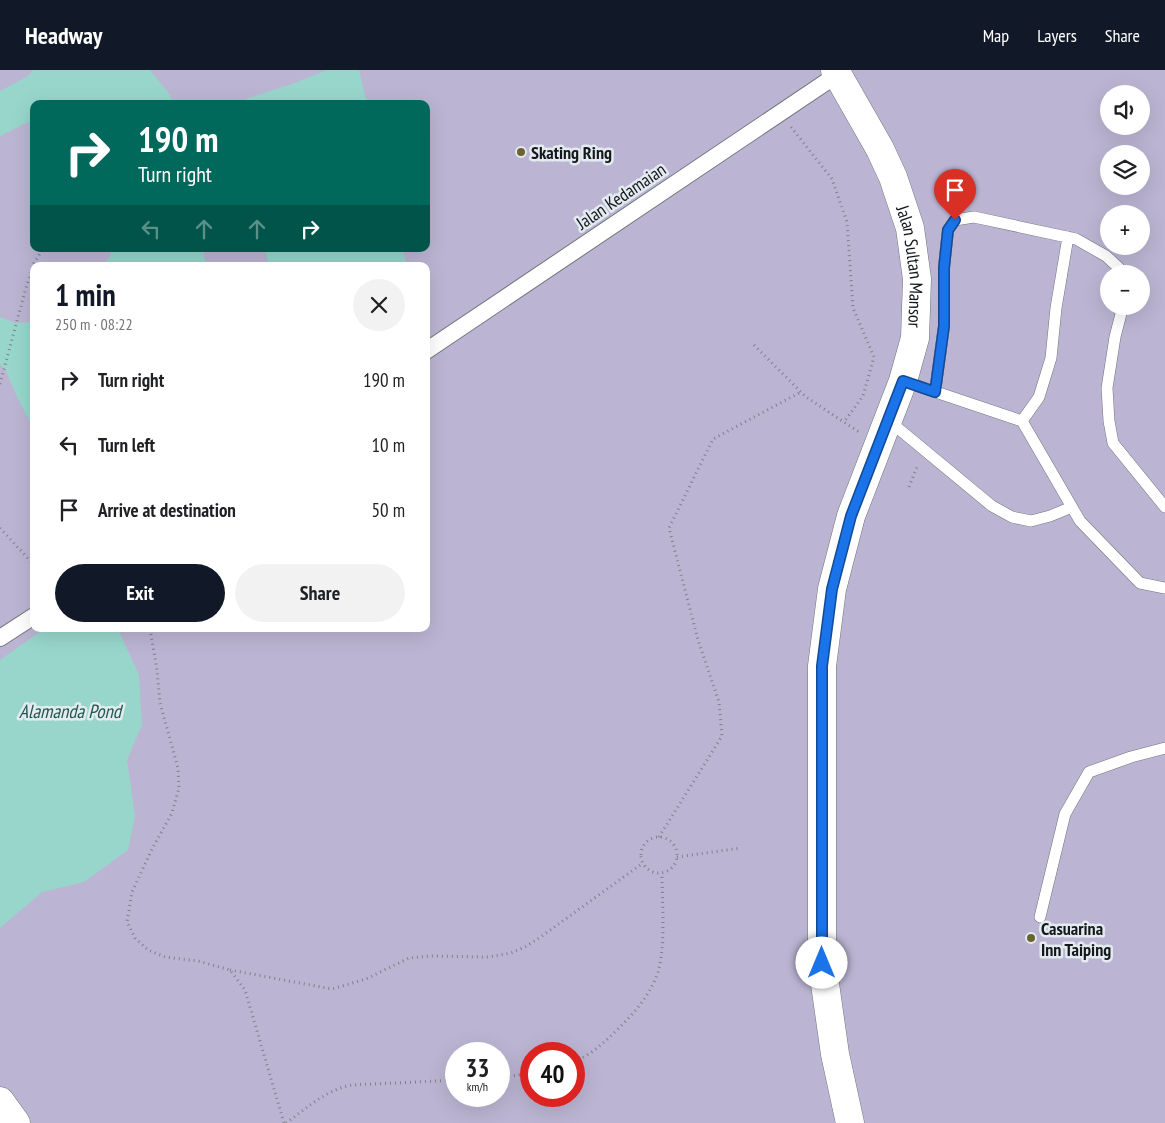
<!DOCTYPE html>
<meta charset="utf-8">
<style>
:root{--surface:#fff;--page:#f2f2f2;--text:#202124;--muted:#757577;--accent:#111827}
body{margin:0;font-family:"PT Sans Narrow",sans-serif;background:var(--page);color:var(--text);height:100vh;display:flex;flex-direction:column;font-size:19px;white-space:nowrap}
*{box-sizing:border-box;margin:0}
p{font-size:16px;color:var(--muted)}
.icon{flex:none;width:28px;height:28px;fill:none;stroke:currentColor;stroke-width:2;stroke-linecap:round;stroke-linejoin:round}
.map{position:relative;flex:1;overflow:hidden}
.sheet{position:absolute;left:30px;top:192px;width:400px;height:370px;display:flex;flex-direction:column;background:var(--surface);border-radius:10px;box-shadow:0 5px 20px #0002}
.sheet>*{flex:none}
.hud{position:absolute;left:30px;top:30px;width:400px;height:152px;border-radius:10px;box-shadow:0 5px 20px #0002;background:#00695c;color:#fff;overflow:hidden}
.tools{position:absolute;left:1100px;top:15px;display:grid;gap:10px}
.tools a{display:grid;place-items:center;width:50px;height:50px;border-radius:50%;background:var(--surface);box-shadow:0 5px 20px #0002;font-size:25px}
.speed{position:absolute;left:445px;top:972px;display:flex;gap:10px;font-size:25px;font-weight:700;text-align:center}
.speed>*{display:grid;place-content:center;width:65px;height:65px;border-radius:50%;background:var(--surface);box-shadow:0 5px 20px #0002;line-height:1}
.speed small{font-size:12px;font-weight:400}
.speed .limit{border:8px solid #d22;background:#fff;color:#111}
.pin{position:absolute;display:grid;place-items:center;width:42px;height:42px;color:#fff;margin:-51px -21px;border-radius:50% 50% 50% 0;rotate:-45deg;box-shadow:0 0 5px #0007}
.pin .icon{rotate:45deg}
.me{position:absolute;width:55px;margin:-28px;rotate:0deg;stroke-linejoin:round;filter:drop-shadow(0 0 4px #0008)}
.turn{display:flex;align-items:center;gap:18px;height:105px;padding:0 25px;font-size:22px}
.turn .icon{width:65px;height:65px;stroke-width:2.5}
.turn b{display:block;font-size:35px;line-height:42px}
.lanes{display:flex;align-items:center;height:48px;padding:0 25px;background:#0003;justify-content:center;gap:25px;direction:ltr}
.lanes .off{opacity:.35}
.round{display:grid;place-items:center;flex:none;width:52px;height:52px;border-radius:26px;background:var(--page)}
.overview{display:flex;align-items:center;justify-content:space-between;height:85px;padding:0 25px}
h1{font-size:30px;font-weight:600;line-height:38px;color:var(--accent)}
.cta{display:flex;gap:10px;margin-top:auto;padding:10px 25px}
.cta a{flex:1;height:58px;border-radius:30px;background:var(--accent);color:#fff;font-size:20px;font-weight:600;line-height:58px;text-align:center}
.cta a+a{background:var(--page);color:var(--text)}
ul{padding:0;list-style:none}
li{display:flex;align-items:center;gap:15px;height:65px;padding:0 25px}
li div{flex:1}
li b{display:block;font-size:19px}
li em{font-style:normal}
header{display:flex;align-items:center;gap:30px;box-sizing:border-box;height:70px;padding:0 25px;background:var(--accent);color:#fff}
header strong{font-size:24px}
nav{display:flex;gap:28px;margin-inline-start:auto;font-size:18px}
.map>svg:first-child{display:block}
</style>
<header>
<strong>Headway</strong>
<nav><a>Map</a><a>Layers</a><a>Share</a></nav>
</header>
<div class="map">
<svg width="1165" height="1053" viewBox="0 0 1165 1053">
<rect width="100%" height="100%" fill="#e3ebf0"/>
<path fill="#bbb5d3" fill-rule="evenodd" d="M0,0H1165V1053H0ZM1109,24H1141V56H1109ZM34,34H426V179H34ZM1109,84H1141V116H1109ZM1109,144H1141V176H1109ZM34,196H426V559H34ZM1109,204H1141V236H1109ZM456,984H499V1026H456ZM531,984H574V1026H531Z"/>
<path fill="#98d6cc" d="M33,0H150L170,25L173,34H34V49L0,66V21L28,6Z
M327,0H359L367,34H241L248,28L292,14Z
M112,179H203L206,196H103L109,188Z
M265,179H402L408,196H269Z
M0,247L15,253L34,252V359L17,327L6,301L0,294Z
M44,559H118L139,605L142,655L127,690L135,746L128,780L84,812L42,822L0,858V590Z"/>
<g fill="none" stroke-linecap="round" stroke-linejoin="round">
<defs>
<path id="service" d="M1123,236L1115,267L1107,318L1109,351L1113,373L1165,437
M903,311L1022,351L1080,451L1140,513L1165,518
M935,322L944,256V197L948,160L955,150L974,147L1076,169L1106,186L1119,198L1121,204
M888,350L992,436L1012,447L1031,451L1050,446L1072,437
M1022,351L1039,327L1051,288L1056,238L1068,167
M1040,847L1065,744L1089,702L1131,687L1165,678"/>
<path id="pedestrian" d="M426,281L838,4
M0,568L34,546"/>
<g id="tertiary">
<path id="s1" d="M835,0L880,79L893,107L910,158L917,209L915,268L903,311L851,446L832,519L822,596V893L835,984L850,1053"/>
<path d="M0,1031L16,1053"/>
</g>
</defs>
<use href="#service" stroke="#6e757a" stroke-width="12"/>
<use href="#pedestrian" stroke="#6e757a" stroke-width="18"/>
<use href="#tertiary" stroke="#6e757a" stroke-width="29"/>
<path stroke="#7d8386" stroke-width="3" stroke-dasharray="1 4" stroke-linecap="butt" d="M791,57L832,109L847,152L853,238L874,287L863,326L844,352
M754,275L806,327L859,362
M0,314L25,221L34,193L43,179
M909,417L918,394
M0,458L34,495
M150,559L157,600L160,633L178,698L179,718L172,743L152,779L132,822L127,852L135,868L148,880L165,887L198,891L230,900L245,920L284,1053
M659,767L722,666L719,632L698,570L669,458L713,369L801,322
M641 785a18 18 0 1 1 36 0a18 18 0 1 1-36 0Z
M677,787L741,778
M230,900L332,919L366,909L409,888L430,886L489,887L511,883L525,877L542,866L643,793
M574,992C592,984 605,972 619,958C635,942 651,924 658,902C666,874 662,832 662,803
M499,1008L531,1003
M286,1053C307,1038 327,1019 352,1015L456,1010"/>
<use href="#service" stroke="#fff" stroke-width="11"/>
<use href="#pedestrian" stroke="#fff" stroke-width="16"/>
<use href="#tertiary" stroke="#fff" stroke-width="28"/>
</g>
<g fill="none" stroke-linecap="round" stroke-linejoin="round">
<defs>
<path id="route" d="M822,893V596L832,519L851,446L903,311L935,322L944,256V198L948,160L955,150"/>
</defs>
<use href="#route" stroke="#114b97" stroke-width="12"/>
<use href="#route" stroke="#1a73e8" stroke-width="9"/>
</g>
<g fill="#6a632f" stroke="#e3ebf0" stroke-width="2">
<circle cx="521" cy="82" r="5"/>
<circle cx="1031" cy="868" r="5"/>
</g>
<g text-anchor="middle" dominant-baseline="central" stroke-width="5" stroke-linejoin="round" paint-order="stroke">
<g font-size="18" font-weight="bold" fill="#15181a" stroke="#e3ebf0" text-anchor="start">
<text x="531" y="82">Skating Ring</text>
<text x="1041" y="858">Casuarina<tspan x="1041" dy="21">Inn Taiping</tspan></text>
</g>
<g font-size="18" fill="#15181a" stroke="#e3ebf0">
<text transform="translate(621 126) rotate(-34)">Jalan Kedamaian</text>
<text stroke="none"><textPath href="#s1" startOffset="214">Jalan Sultan Mansor</textPath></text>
</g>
<g font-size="19" font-style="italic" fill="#235750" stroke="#e3ebf0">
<text x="70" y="641">Alamanda Pond</text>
</g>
</g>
</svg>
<div class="tools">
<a><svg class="icon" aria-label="sound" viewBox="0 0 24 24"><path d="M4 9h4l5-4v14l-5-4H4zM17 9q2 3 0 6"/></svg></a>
<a><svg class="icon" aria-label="layers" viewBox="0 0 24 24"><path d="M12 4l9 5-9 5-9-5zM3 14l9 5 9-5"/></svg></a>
<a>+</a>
<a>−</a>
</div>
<div class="speed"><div>33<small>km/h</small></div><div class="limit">40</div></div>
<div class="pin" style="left:955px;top:150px;background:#d93025"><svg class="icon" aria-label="arrive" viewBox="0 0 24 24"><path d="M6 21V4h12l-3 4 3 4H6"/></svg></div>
<svg class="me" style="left:822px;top:893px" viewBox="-20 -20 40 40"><circle r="19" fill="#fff"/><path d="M0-13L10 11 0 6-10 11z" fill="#1a73e8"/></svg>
<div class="hud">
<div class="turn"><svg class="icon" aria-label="right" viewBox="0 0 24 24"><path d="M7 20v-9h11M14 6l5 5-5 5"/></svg><div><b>190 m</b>Turn right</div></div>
<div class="lanes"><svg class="icon off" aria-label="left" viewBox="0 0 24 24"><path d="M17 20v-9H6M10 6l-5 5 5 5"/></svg><svg class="icon off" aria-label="ahead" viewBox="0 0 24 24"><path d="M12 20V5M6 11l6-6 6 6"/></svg><svg class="icon off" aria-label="ahead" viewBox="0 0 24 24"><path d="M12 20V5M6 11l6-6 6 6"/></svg><svg class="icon" aria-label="right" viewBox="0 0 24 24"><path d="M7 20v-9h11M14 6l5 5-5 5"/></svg></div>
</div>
<section class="sheet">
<div class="overview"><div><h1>1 min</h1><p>250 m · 08:22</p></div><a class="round"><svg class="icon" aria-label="close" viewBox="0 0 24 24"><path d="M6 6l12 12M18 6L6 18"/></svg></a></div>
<ul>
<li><svg class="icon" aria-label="right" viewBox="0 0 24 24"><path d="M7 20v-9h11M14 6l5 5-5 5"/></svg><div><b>Turn right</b></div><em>190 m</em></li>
<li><svg class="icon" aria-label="left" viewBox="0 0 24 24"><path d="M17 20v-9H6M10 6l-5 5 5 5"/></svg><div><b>Turn left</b></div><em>10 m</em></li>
<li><svg class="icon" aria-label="arrive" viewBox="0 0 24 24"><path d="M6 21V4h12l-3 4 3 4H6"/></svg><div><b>Arrive at destination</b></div><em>50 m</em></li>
</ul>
<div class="cta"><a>Exit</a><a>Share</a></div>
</section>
</div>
